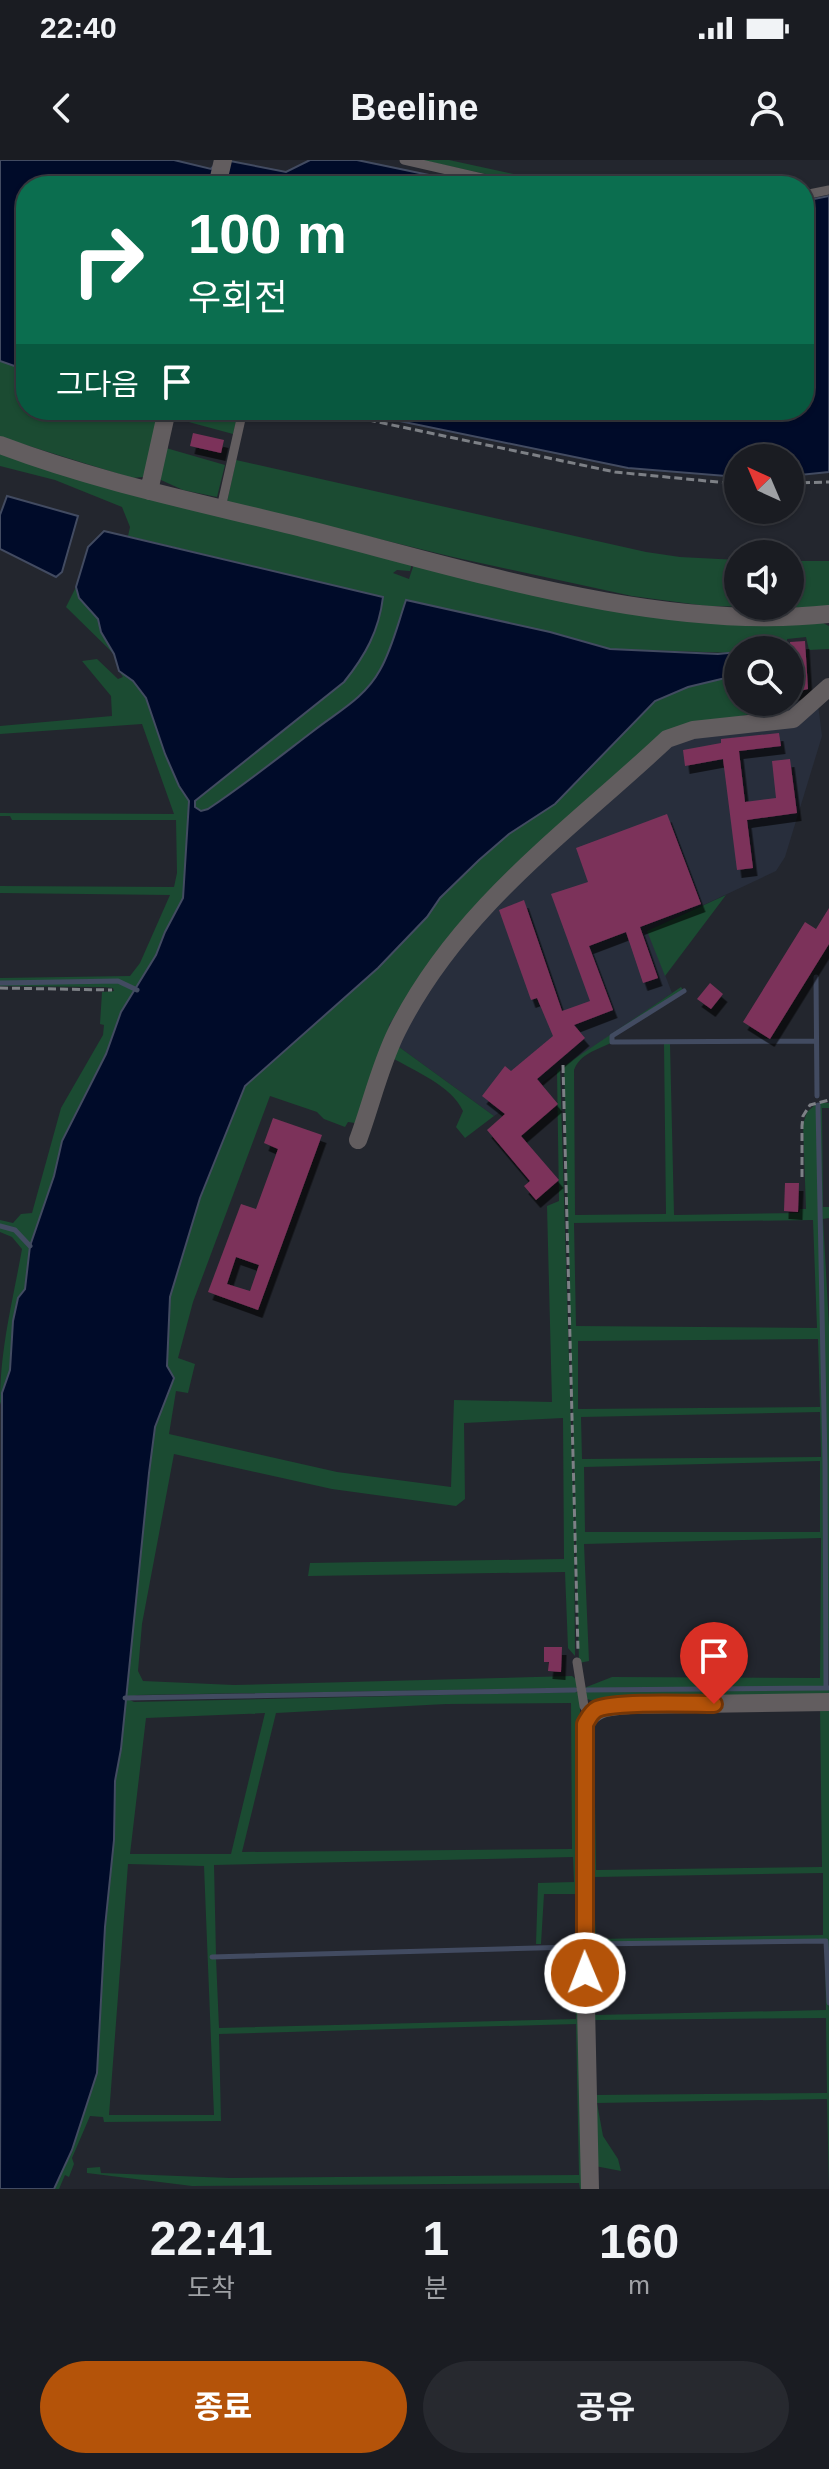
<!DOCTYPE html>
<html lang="ko">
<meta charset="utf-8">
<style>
:root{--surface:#1a1c22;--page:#27292f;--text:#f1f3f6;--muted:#9fa1a5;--line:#383a40;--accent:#b45309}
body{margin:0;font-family:Arial,"Noto Sans KR",sans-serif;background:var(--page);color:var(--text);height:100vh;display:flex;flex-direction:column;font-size:30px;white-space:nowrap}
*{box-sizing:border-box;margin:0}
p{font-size:26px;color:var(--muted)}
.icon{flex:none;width:44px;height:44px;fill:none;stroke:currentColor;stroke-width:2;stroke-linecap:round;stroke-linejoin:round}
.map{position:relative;height:2029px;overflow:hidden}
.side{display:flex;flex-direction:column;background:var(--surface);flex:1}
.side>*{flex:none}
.guide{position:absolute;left:16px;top:16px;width:798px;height:244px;border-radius:32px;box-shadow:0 2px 6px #0004,0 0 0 2px var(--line);background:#0b6e4f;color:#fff;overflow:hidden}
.needle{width:52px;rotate:316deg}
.tools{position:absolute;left:724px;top:284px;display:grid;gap:16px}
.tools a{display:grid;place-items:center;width:80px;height:80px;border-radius:50%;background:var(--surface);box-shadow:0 2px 6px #0004,0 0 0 2px var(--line);font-size:40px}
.pin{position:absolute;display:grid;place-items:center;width:68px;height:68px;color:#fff;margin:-82px -34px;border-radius:50% 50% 50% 0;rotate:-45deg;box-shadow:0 0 8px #0007}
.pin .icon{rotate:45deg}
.me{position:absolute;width:88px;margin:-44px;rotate:359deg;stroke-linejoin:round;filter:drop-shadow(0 0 6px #0008)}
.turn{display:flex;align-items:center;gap:28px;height:168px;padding:0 40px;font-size:36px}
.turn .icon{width:104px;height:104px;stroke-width:2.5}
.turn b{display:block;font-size:56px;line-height:68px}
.then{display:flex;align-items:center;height:76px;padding:0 40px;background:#0003;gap:16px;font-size:30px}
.eta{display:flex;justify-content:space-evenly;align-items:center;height:136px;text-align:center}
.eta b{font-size:48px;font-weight:700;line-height:56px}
.action{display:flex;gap:16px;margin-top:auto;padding:16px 40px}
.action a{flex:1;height:92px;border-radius:48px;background:var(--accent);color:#fff;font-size:32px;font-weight:700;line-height:92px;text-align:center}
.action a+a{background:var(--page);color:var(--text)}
.status{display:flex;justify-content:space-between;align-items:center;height:56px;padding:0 40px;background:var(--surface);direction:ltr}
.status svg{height:22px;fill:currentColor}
header{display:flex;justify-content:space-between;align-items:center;height:104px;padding:0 40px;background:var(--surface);font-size:36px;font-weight:700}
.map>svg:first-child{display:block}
</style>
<div class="status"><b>22:40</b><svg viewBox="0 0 49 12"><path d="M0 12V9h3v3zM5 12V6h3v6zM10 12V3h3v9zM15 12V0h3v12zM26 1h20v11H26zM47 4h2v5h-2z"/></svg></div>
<header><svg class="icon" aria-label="back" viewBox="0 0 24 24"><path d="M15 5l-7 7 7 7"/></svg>Beeline<svg class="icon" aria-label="person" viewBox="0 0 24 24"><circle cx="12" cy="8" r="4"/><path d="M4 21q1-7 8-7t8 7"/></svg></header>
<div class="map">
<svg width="829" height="2029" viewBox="0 0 829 2029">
<defs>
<filter id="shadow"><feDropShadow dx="4.5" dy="8" stdDeviation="0" flood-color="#0009"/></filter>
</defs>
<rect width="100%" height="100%" fill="#23262e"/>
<path fill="#282e3c" d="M817,536L822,576L785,697L776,711L648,771L672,833L494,956L388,879V865L440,787L657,580L724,560L789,546Z"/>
<path fill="#1b4b32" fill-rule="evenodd" d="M421,0H449L569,26H541Z
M0,201L26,210V250H169L143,317L132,318L0,277Z
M188,250H239L233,274L185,261Z
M166,288L225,305L217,337L183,330L161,320L160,317Z
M0,294L412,403L410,411L397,410L393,413L409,419L414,404L510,426L819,461L829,466V489L809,490L806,477L787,479V490H763L754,481L736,493L610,489L550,472L406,440C398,463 392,489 380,510C364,539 337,552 312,572C278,599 244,625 208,650L201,651L195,647V641L344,522C367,494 375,473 383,437L128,376L130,367L122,347L55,320L0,306Z
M236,300L646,392L680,397L738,400V446H790V401H829V448L707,446L632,436L453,397L227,342Z
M76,427L79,438L99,459L101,472L114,494L66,447Z
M97,499L118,519L123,517L119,511L133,521L146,538L165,594L179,626L189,642L183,738L165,772L156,795L121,852L106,894L62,981L54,1016L30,1086L25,1129L18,1138L13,1161L10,1210L0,1245C0,1188 12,1145 22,1089L12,1077L0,1072V1066L10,1068L29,1084L15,1069L0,1065V1060L13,1063L21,1054L32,1053L61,948L103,875L104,865L100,864L102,832L114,831L113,828L103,827L0,826V818L130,816L140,803L170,735L0,733V726L174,727L177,713L176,660H12L10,656H0V653L174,654L142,564L0,574V566L112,556L111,536L82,501Z
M738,515V542H789V546L688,567L440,787L389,865L388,879L355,963L348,962L345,967L324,959L317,952L270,936L193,1142L178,1198L195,1204L188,1233L176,1231L169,1274L337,1312L451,1327L454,1240L552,1242L547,1046L559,1041L557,911L560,908L574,1363L575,1496L568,1488L565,1412L308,1416L310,1403L564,1399L563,1258L464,1263L465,1339L456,1346L332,1329L174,1294L142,1464L138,1511L143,1521L234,1525L572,1516L577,1520V1528L138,1535L126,1538L134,1542L577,1532L580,1536V1734H544L541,1784H536L538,1723L574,1722L573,1697L214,1705L216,1795L212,1797L216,1798L219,1868L576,1859L575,1789H581L587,2029H580L579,2023L192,2026L87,2013V2008L100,2007L101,2013L230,2018L579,2015L576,1864L219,1874L221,1961L104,1962L103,1957L90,1956L72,1998L74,2004L69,2017L65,2015L59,2029H54L72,1990L97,1913L105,1767L114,1680L115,1621L121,1589L149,1313L155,1267L174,1219L167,1206L170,1137L200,1038L245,926L378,808L427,757L440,738L479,700L509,674L555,644L655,541L688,527ZM571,1543L572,1689L242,1692L276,1553L446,1544ZM265,1553L231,1694H130L146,1558ZM128,1704L204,1706L214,1955H109Z
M726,735L665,816L647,771Z
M681,827L683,830L611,876V883C596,890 580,894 574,910L575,1055L666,1054L664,884H670L674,1055L799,1053L800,1049H806L803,964L807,952L816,944L824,1250L826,1527L584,1528L612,1517L820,1518L821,1378L584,1384L589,1501L579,1503L564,906ZM813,1060L817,1168L576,1166L574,1063ZM818,1179L820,1247L578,1249V1181ZM820,1252L821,1297L582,1299L581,1257ZM820,1301V1372H585L584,1307Z
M395,884L494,956L465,978L456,967L463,951C451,925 414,911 391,897Z
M819,943H829V948H822L823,1047H829V1058L823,1059L829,1166V1526Z
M829,1530V1540L597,1542L587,1539L585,1531Z
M829,1545V1822L826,1781L594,1783L595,1855L826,1850L825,1782L829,1851V2029L827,1939L597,1943L603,1976L618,1999L621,2011L595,2006L589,1761L595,1760L596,1779L823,1775V1713L595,1717L593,1755L594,1576L596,1710L822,1707L820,1546ZM826,1858L827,1933L595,1935V1860Z"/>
<path fill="#000b29" stroke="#424b61" stroke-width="2" d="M0,0H174L211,9L219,0H225L286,12L310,0H357L482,26H26V210L0,201Z
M829,36V312L790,316V298H738V317L628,308L346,250H804V41Z
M7,336L78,356L62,412L56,417L0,389V355Z
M104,371L383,437C379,471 365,496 344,522L195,641V647L201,651L208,649C244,625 278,598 312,572C337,552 364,539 380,510C392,489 398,463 406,440L550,472L610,489L718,494L738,492V515L688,527L655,541L555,644L509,674L479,700L440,738L427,757L378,808L245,926L200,1038L170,1137L167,1206L174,1218L155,1267L149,1313L121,1589L115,1621L114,1680L105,1767L97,1913L72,1990L54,2029H0L2,1233L10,1210L13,1161L18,1138L25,1129L30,1086L54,1016L62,981L106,894L121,852L156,795L165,772L183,738L189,641L179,626L165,594L146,538L133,521L119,511L114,494L101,472L98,459L79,438L76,427L88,387Z"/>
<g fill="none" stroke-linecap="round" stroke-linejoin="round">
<path stroke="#424b61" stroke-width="5" d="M816,817L817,936
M0,823L118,821L137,830
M684,831L612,876V882L815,881
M818,945L825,1304L826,1528
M0,1066L15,1070L30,1086
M587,1530L828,1528
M125,1538L575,1530
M592,1784L826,1781L829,1843
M212,1797L575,1787"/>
</g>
<path fill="#7b335a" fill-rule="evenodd" filter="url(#shadow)" d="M193,273L224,280L221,293L190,286Z
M805,481L808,529L792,533L790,482Z
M779,573L781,586L739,591L745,642L776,638L772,601L790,599L797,653L747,660L753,708L737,710L723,599L685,606L683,590L721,583V579Z
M667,654L701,744L640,767L658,818L643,823L626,772L589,786L613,850L574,865L585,878L537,919L558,944L521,976L559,1020L536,1040L524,1026L530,1021L487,970L505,954L482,936L505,906L511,911L553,876L537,838L531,840L499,750L524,740L562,851L590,841L551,734L588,722L576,688Z
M829,748V784L770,879L743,862L805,762L816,769Z
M710,823L723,834L711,849L697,839Z
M273,958L322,975L258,1150L208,1132L241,1044L256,1049L278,989L264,983ZM236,1097L259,1105L250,1131L227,1124Z
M785,1023H799L798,1052L784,1051Z
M544,1487H562L561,1512L548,1511L549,1502H544Z"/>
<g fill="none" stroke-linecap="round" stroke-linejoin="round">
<path stroke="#7d8086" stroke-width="3" stroke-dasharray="8 4" stroke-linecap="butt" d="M321,250L615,312L738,324
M790,323L829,322
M0,828L112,830
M563,905L578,1491
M802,1017V966L803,956L810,945L829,940"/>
<path stroke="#625d5f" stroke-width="9" d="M404,0L517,26
M804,35L829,30
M221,348L243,250
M577,1502L584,1546L590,1555"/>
<path stroke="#625d5f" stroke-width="18" d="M217,26L223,0
M0,285C100,323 207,344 310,370C471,411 663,472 829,454
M149,331L167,250
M358,980C371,945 380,905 397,871C459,747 569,671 667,579L693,570L793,559L829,527
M590,2029L584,1754L585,1564C595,1546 611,1547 630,1545L829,1542"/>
</g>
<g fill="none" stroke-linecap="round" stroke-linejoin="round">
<defs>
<path id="route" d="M585,1813V1564C588,1559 591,1552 597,1549C616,1541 690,1544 714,1544"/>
</defs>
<use href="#route" stroke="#753606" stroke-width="20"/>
<use href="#route" stroke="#b45309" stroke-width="14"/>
</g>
</svg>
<div class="tools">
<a><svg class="needle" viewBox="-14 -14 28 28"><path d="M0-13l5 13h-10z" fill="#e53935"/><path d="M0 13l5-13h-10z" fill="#9fa1a5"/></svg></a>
<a><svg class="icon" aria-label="sound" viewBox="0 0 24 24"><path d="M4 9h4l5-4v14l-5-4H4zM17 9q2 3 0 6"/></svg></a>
<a><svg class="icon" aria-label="search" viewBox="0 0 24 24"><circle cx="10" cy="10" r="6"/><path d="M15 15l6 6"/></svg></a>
</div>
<div class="pin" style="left:714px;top:1544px;background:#d93025"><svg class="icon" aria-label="arrive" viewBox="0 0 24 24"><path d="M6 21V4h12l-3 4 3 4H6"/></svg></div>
<svg class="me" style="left:585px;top:1813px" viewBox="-20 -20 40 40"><circle r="17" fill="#b45309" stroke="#fff" stroke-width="3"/><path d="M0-11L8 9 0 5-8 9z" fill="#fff"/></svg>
<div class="guide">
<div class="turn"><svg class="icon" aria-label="right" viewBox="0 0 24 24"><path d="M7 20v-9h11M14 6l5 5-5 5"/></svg><div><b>100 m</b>우회전</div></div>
<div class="then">그다음<svg class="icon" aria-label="arrive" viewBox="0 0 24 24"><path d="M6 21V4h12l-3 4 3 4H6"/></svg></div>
</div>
</div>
<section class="side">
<div class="eta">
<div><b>22:41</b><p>도착</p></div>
<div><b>1</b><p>분</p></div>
<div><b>160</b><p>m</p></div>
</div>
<div class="action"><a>종료</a><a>공유</a></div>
</section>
